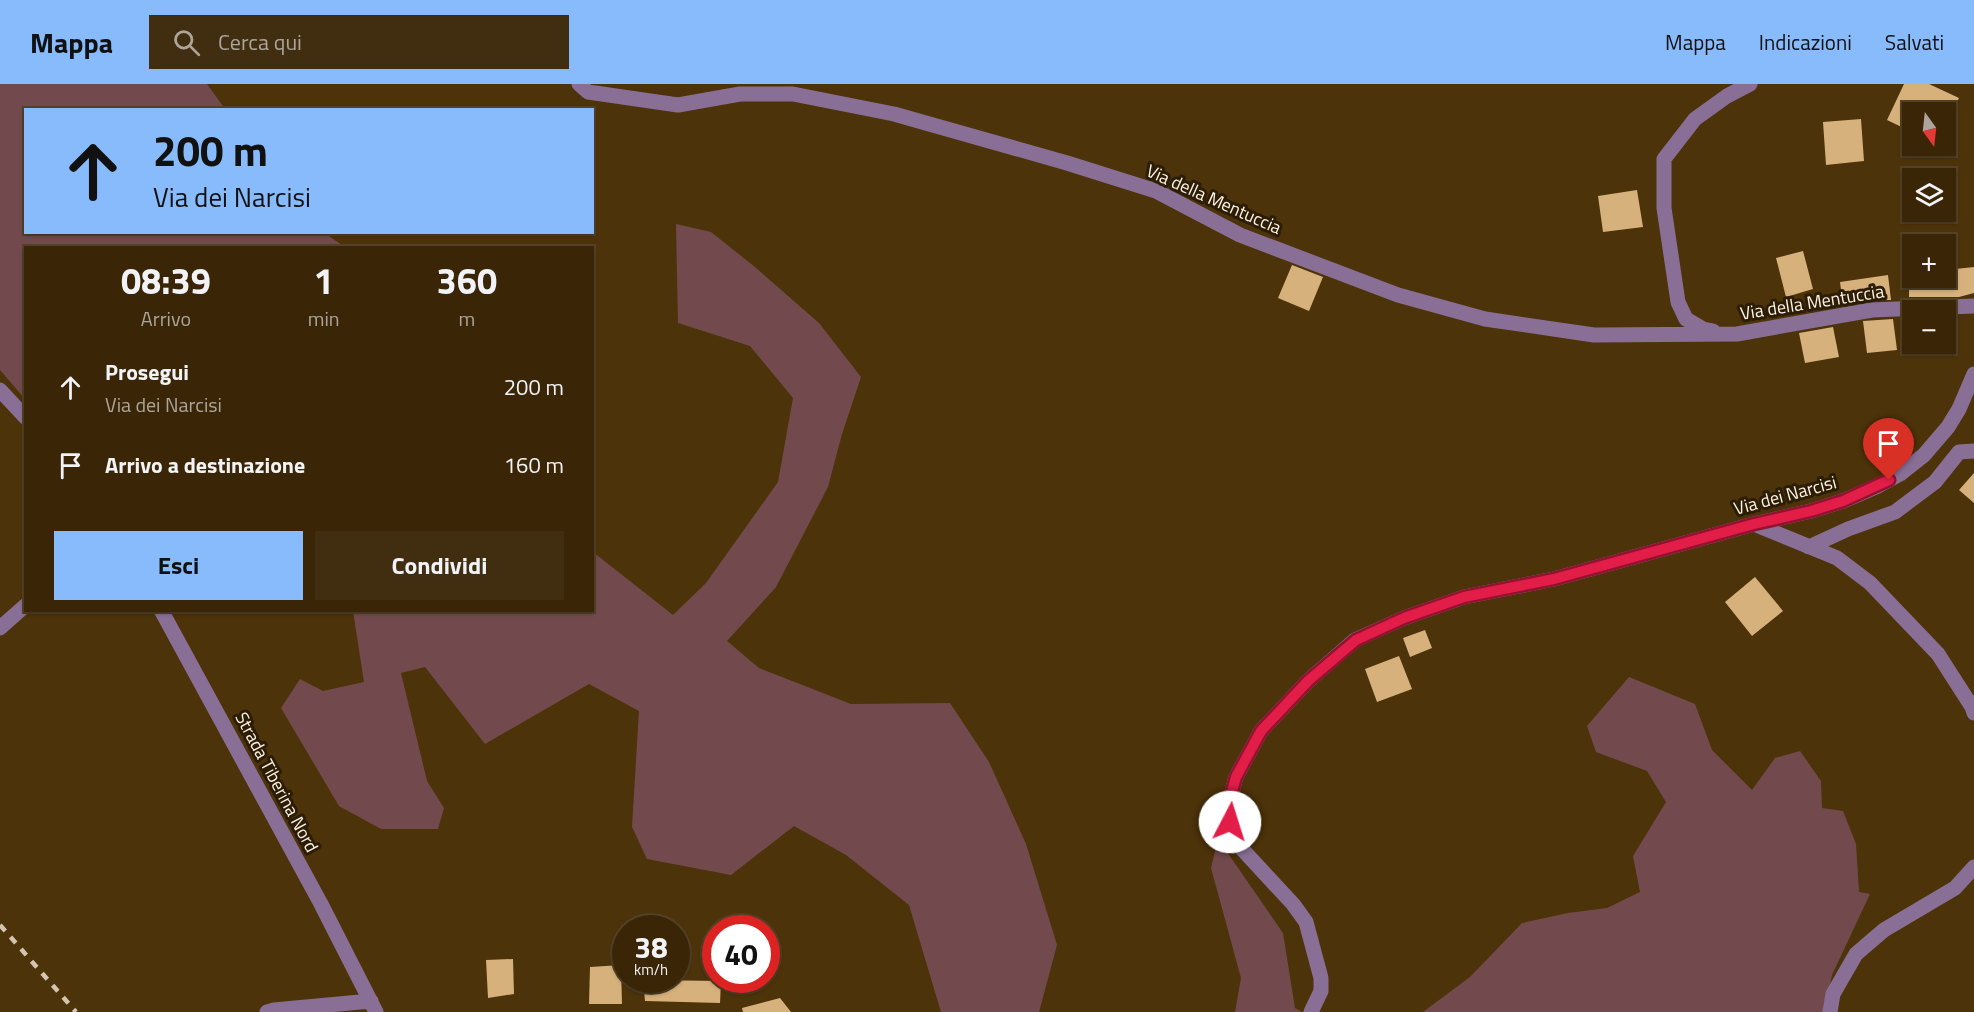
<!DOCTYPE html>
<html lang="it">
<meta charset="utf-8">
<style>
:root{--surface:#3a2607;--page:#412e11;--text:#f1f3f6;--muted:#aba59b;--line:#544328;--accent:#88bbfc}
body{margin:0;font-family:"Titillium Web",sans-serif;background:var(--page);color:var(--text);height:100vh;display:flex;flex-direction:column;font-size:22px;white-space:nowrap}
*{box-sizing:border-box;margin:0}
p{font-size:20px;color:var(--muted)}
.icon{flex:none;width:33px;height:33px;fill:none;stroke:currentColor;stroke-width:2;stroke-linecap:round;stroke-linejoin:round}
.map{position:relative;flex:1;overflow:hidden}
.side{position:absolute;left:24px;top:162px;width:570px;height:366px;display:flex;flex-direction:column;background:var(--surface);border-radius:0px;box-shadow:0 2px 4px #0004,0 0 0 2px var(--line)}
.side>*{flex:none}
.banner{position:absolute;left:24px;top:24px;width:570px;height:126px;border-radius:0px;box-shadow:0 2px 4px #0004,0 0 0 2px var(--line);background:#88bbfc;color:#111;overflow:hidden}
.needle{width:39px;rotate:165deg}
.tools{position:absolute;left:1902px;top:18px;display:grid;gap:12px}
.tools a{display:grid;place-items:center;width:54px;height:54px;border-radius:0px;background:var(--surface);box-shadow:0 2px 4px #0004,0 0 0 2px var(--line);font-size:30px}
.speed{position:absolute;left:612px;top:831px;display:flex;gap:12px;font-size:30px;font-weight:700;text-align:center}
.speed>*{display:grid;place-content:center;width:78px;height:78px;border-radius:50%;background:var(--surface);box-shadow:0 2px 4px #0004,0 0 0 2px var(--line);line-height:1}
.speed small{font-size:15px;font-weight:400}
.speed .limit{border:9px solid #d22;background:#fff;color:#111}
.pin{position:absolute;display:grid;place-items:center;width:51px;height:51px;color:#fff;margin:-62px -26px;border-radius:50% 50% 50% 0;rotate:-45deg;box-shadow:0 0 6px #0007}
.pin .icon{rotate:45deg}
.me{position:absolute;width:66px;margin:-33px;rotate:5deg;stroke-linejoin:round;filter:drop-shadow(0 0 4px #0008)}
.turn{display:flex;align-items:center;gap:21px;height:126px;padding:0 30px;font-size:27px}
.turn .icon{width:78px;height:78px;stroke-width:2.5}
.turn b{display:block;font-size:42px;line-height:51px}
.eta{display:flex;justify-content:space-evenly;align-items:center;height:102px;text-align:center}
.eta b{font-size:36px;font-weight:700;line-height:42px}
.action{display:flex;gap:12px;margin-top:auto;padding:12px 30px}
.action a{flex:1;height:69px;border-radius:0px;background:var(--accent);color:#111;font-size:24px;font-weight:700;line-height:69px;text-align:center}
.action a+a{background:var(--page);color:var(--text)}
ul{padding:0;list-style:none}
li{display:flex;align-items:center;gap:18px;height:78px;padding:0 30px}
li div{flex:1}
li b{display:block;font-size:22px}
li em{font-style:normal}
header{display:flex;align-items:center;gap:36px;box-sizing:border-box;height:84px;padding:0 30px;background:var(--accent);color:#111}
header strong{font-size:28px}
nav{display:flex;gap:33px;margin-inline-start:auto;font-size:21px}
.search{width:420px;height:54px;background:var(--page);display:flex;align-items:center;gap:15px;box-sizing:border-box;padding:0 21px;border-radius:0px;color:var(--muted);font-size:22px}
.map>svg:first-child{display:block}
</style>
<header>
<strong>Mappa</strong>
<div class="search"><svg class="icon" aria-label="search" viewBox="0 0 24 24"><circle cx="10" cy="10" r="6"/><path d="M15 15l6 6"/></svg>Cerca qui</div>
<nav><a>Mappa</a><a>Indicazioni</a><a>Salvati</a></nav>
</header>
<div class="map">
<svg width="1974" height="928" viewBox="0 0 1974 928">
<rect width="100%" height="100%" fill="#4d3309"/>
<path fill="#724a4d" d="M0,0H207L225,25L26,26V148H323L345,163L26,164L25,315L0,286Z
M676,140L711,148L755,183L819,239L861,293L842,350L828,403L776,503L727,557L759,584L851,620L950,619L989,678L1026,760L1057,861L1039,928H941L909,821L846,771L794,742L731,791L647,775L632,743L639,627L589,600L485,660L425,583L401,589L427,697L444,724L438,745H381L339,722L281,624L300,595L323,607L364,598L353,527L592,526L593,468L673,531L706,499L778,398L793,314L750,262L678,239Z
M1629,593L1695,620L1712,666L1752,706L1775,674L1800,667L1821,697L1822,724L1843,727L1856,760L1859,808L1870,810L1832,891L1824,928H1423L1470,893L1522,839L1568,829L1607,824L1640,808L1633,772L1666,718L1647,687L1596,668L1587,642Z
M1218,755L1283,849L1295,924L1302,928H1235L1241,894L1211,784Z"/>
<path fill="#d7b17c" d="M1904,0H1929L1959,14L1952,28H1912V48L1887,36Z
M1861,35L1864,77L1826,81L1823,38Z
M1637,106L1643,143L1603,148L1598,112Z
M1803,167L1813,205L1786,213L1776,174Z
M1292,181L1323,193L1309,227L1278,214Z
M1974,183V209L1959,213H1909V194H1946V186Z
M1888,191L1891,216H1870L1843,221L1840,198Z
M1893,235L1897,266L1867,269L1863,237Z
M1833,243L1839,273L1805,279L1799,249Z
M1974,389V419L1959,406Z
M1755,493L1783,527L1752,552L1725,518Z
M1425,546L1432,564L1410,573L1403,554Z
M1399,572L1412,605L1377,618L1365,585Z
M513,875L514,910L488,914L486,876Z
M621,881L622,920H589L590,883Z
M643,896L721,897L720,919L645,917Z
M780,914L791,928H743L742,924Z"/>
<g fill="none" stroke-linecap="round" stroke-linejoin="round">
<path stroke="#896f96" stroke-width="15" d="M579,0L588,8L678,21L740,10H793L894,30L1067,79L1156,107L1240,151L1398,211L1485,235L1594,251L1737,250L1872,226L1974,222
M1713,247L1703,245L1686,235L1678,218L1664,124V75L1695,35L1727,12L1750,0
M0,306L26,334
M1754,440L1837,474L1870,499L1938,570L1972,623L1974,629
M1809,463L1848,445L1895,428L1935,398L1959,368L1974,367
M161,526L321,820L376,928
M0,544L26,521
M267,928L274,926L371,917
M1311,928L1321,907V894L1306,838L1293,820L1242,765L1230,738V715L1236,693L1261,647L1308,597L1355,556L1404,534L1464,513L1554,495L1754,440L1811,427L1843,417L1878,402L1900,390L1924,371L1948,343L1959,325L1974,290
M1830,928L1833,910L1856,870L1884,846L1955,804L1974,783"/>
<path stroke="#d4c5af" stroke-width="4.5" stroke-dasharray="8 8" stroke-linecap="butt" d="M0,841L76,928"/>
</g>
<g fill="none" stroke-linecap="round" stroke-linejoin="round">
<defs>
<path id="route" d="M1230,738V715L1236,693L1261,647L1308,597L1356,556L1404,534L1464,513L1554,495L1754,440L1811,427L1843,417L1889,396"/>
</defs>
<use href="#route" stroke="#92132f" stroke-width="15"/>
<use href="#route" stroke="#e11d48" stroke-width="10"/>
</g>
<g text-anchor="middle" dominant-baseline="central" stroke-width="6" stroke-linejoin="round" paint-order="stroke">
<g font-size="18" fill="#fef2e2" stroke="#2c1d07">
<text transform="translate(1214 115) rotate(24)">Via della Mentuccia</text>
<text transform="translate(1812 218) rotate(-9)">Via della Mentuccia</text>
<text transform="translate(1785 411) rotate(-15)">Via dei Narcisi</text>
<text transform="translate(277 698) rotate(62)">Strada Tiberina Nord</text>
</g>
</g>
</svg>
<div class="tools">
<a><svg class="needle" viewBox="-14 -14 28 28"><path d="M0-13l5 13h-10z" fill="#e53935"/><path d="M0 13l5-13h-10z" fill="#aba59b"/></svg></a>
<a><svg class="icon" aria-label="layers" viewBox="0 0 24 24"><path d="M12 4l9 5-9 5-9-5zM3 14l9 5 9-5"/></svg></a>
<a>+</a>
<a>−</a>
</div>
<div class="speed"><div>38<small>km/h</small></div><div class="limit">40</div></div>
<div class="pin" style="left:1889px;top:396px;background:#d93025"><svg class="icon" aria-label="arrive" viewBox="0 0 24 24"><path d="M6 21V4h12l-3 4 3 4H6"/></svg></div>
<svg class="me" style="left:1230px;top:738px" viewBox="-20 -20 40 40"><circle r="19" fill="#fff"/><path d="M0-13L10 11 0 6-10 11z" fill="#e11d48"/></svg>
<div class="banner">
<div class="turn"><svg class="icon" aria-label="ahead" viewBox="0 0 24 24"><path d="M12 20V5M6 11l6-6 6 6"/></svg><div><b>200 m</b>Via dei Narcisi</div></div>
</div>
<section class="side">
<div class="eta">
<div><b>08:39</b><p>Arrivo</p></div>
<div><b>1</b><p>min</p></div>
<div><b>360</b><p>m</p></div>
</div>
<ul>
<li><svg class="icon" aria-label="ahead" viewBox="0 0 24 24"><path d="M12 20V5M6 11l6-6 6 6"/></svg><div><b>Prosegui</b><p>Via dei Narcisi</p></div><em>200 m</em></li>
<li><svg class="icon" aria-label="arrive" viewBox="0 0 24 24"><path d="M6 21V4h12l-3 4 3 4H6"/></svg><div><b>Arrivo a destinazione</b></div><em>160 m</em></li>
</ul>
<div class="action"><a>Esci</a><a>Condividi</a></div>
</section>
</div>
